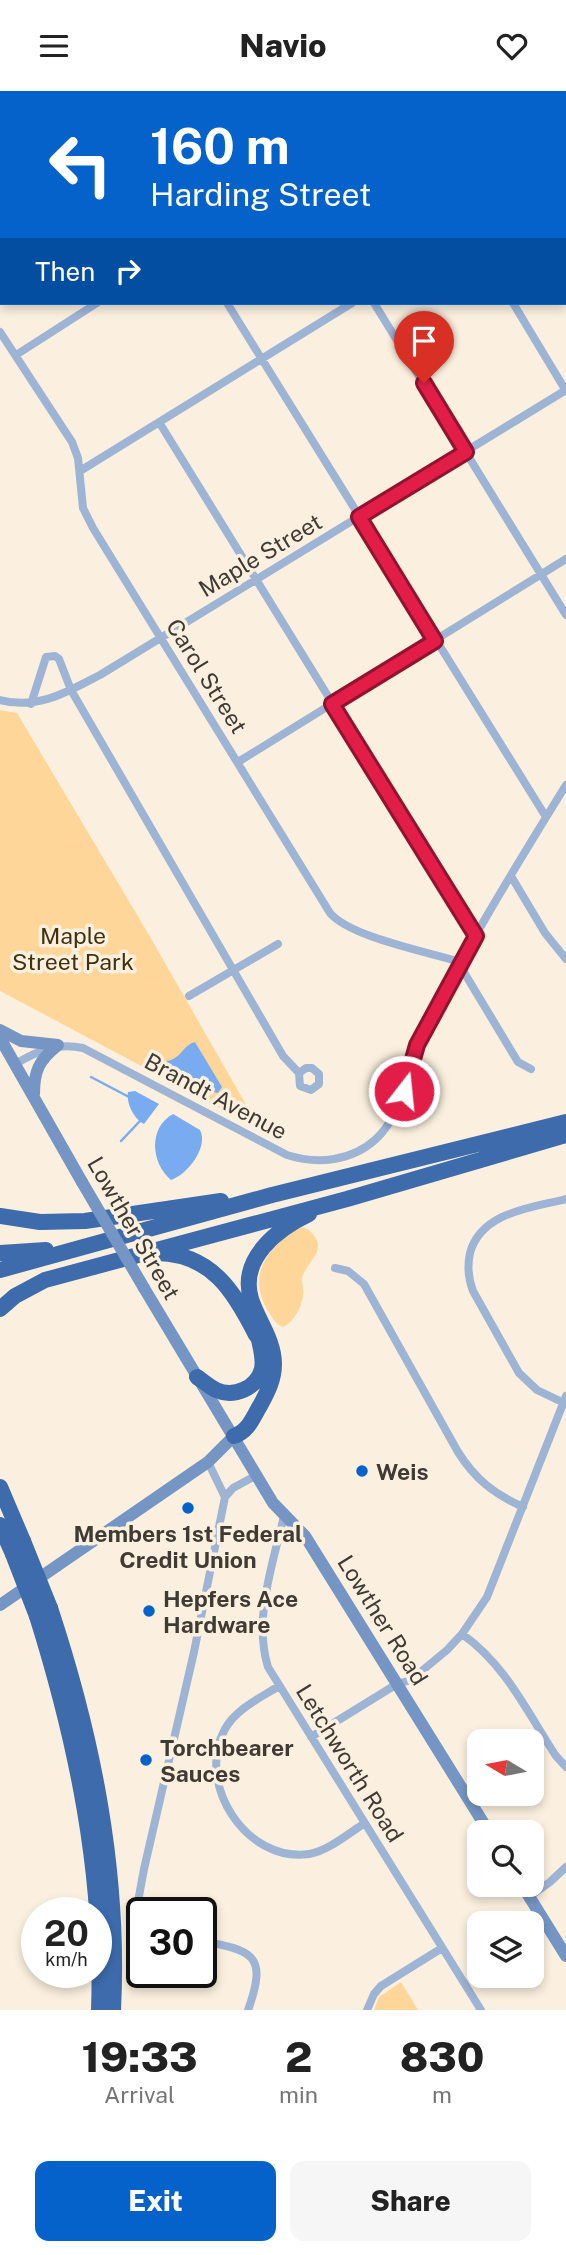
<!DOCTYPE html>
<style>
:root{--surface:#fff;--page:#f6f6f6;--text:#222;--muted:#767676;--accent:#0662cb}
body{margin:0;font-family:"Public Sans",sans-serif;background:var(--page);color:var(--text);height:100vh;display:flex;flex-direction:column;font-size:26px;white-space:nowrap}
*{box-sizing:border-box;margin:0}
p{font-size:23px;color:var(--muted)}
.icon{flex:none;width:38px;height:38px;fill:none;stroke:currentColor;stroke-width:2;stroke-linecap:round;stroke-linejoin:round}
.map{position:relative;height:1919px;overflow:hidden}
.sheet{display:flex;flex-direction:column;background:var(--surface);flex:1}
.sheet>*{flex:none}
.hud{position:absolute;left:0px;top:0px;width:567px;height:214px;box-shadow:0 4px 10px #0003;background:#0662cb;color:#fff;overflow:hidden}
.needle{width:46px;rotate:280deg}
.fabs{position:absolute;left:467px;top:1638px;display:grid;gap:14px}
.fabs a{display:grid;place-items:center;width:77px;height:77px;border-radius:14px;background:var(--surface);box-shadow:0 4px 10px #0003;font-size:35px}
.speed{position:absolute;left:21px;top:1806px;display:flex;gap:14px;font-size:35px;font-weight:700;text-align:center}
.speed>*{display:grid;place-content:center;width:91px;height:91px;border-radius:50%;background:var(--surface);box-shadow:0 4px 10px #0003;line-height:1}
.speed small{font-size:18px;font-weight:400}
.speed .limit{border:4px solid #111;border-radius:10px;background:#fff;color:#111}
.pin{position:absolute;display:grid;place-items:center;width:60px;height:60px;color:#fff;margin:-72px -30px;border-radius:50% 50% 50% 0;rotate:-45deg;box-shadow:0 0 7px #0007}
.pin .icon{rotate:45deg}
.me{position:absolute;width:77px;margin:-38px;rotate:16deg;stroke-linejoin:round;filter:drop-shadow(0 0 5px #0008)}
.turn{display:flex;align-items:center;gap:24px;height:147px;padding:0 35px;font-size:32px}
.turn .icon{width:91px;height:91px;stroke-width:2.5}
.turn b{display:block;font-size:49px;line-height:60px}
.then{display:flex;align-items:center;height:66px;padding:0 35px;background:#0003;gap:14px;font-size:26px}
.eta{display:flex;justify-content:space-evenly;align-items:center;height:119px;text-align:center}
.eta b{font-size:42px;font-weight:800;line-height:49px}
.action{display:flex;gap:14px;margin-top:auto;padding:14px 35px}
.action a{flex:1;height:80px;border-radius:14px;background:var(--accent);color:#fff;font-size:28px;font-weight:800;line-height:80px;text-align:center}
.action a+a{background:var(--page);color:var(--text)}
header{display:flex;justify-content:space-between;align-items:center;height:91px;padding:0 35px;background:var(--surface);font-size:32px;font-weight:800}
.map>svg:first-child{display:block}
</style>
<header><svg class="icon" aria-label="menu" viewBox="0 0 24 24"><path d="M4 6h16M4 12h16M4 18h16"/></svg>Navio<svg class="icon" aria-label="heart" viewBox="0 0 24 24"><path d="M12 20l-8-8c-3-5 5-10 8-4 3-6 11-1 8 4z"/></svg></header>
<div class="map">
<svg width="566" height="1919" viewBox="0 0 566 1919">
<rect width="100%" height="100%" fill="#fbf0df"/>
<path fill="#fed699" d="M0,619L17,622L149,844L260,1038L0,900Z
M299,1136C305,1136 308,1138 313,1143C328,1161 305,1171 302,1188C302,1193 304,1199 303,1204C302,1216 293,1232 283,1236C275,1233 273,1227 268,1220C246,1183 268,1157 299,1136Z
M401,1891L418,1919H374L379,1906Z"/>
<path fill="#79abf1" d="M195,951L222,996L218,1002L208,1000L168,980L165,975L167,970C181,968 183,954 195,951Z
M135,1000L159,1013L144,1033C134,1028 126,1012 128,1001Z
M173,1023L200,1039C209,1056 187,1084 171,1089C151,1072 148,1037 173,1023Z"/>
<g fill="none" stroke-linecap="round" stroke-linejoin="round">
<path stroke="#79abf1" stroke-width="2.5" d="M91,986L129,1006
M121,1050L140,1030"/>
<path stroke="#9eb4d4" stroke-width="8" d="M46,0V2
M288,0V2
M119,2L120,0
M419,2L422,0
M565,82L566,81
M0,124L2,122
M227,212L546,726
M374,212L566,524
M513,212L566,300
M0,241L72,351L78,367L83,417L93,437L330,822C350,846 428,861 460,871
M16,264L97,212
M159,331L476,845
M80,380L352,212
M0,609C38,619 67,601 100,584L566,299
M31,613L46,566L55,565L59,568L71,599L283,965L299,982L300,995L311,999L319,993V983L312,977H306L299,982
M238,671L566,468
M511,785L545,842L566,868
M459,873L518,971L531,978
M189,905L278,853
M15,973C38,960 56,951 83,957L287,1064C318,1074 352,1070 376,1048C404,1022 403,983 418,952C462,863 514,778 566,694
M566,1108C531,1117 481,1121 470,1162C467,1176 468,1187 473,1200L519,1282L537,1299L566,1313
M335,1177L348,1180L364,1193L458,1361C475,1388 494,1403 523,1416
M225,1406L233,1397L257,1384
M284,1425C273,1472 253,1528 268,1576L481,1919
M462,1543C506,1574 527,1621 556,1665L566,1676
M279,1595C260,1607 236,1618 225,1638C195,1692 246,1772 309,1763C328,1760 349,1742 365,1732
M311,1646L397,1593L411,1589L447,1559L462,1543L487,1506L566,1305
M529,1806L550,1791L566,1776
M142,1833L137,1816L144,1778L194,1561L225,1406L208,1371
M201,1850C253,1859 268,1864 248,1919
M367,1919L374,1903L381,1895L442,1857"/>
<path stroke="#7596c4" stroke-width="12" d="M546,0L547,2
M565,32L566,33
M0,939L21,950L58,954
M0,947L82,1091
M34,1003C34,980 39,969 58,954
M144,1197L273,1412L305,1445L489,1741
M0,1514L208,1371L234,1345
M522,1794L566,1865"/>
<path stroke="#577fb8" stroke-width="12" d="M135,2L137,0
M0,141L2,139"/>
<path stroke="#3d6bac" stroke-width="16" d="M0,1125L40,1131L85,1130L221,1110
M0,1162L46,1159
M156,1162C211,1162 234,1200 256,1244
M0,1179L272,1104L566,1031
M0,1218L15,1205L45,1189L347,1108L566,1044
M197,1286C203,1290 210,1296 216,1299C234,1307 257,1297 262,1278C264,1268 261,1258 259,1249
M234,1345C249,1340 253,1326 261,1313C268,1300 274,1288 274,1273C274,1249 258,1230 251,1208C239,1168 277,1138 309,1123
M0,1396L23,1450
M0,1434L13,1463
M50,1517C93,1647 120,1781 113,1919
M37,1525C77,1653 104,1784 99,1919"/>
<path stroke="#7596c4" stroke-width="12" d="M82,1091L144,1197"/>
<path stroke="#3d6bac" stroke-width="16" d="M23,1450L50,1517
M13,1463L37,1525"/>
</g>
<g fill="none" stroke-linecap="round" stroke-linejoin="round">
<defs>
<path id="route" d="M404,1000L417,954L476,845L332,613L435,550L359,426L466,361L424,292"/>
</defs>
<use href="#route" stroke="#92132f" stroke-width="18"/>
<use href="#route" stroke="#e11d48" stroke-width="12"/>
</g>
<g fill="#0662cb" stroke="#fbf0df" stroke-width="2.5">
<circle cx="362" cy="1380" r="7"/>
<circle cx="188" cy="1417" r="7"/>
<circle cx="149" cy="1520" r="7"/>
<circle cx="146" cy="1669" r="7"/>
</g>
<g text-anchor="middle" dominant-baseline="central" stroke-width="7" stroke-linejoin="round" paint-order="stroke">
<g font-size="23" fill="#3f3a34" stroke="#fbf0df">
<text transform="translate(260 464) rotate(-31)">Maple Street</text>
<text transform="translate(207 585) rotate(58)">Carol Street</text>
<text transform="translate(216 1005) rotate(28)">Brandt Avenue</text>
<text transform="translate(134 1137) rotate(60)">Lowther Street</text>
<text transform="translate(383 1529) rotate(58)">Lowther Road</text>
<text transform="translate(350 1672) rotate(58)">Letchworth Road</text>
</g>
<g font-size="23" fill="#44300c" stroke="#fbf0df">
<text x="73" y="844">Maple<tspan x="73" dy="26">Street Park</tspan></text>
</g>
<g font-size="23" font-weight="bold" fill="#3f3a34" stroke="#fbf0df" text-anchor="start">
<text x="376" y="1380">Weis</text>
<text x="188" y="1442" text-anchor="middle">Members 1st Federal<tspan x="188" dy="26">Credit Union</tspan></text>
<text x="163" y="1507">Hepfers Ace<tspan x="163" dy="26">Hardware</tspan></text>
<text x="160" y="1656">Torchbearer<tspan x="160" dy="26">Sauces</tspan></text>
</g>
</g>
</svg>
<div class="fabs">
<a><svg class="needle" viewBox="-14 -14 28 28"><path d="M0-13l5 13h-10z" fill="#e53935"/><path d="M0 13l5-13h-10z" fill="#767676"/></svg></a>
<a><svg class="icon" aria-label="search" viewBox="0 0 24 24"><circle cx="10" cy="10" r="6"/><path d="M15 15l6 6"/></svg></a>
<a><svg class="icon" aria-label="layers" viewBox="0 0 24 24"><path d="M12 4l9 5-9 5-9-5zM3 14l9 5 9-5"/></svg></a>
</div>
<div class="speed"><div>20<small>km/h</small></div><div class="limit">30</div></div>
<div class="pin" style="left:424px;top:292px;background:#d93025"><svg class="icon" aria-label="arrive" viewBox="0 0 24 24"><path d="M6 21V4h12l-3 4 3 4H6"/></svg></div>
<svg class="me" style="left:404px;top:1000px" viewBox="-20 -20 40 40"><circle r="17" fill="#e11d48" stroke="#fff" stroke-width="3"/><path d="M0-11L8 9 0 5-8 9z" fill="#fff"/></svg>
<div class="hud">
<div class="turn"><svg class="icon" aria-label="left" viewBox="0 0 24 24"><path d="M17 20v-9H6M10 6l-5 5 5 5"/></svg><div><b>160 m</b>Harding Street</div></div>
<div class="then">Then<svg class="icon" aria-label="right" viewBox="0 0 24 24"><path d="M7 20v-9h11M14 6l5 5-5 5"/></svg></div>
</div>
</div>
<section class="sheet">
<div class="eta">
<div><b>19:33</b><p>Arrival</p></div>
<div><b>2</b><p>min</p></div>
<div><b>830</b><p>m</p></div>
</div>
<div class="action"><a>Exit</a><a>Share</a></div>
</section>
